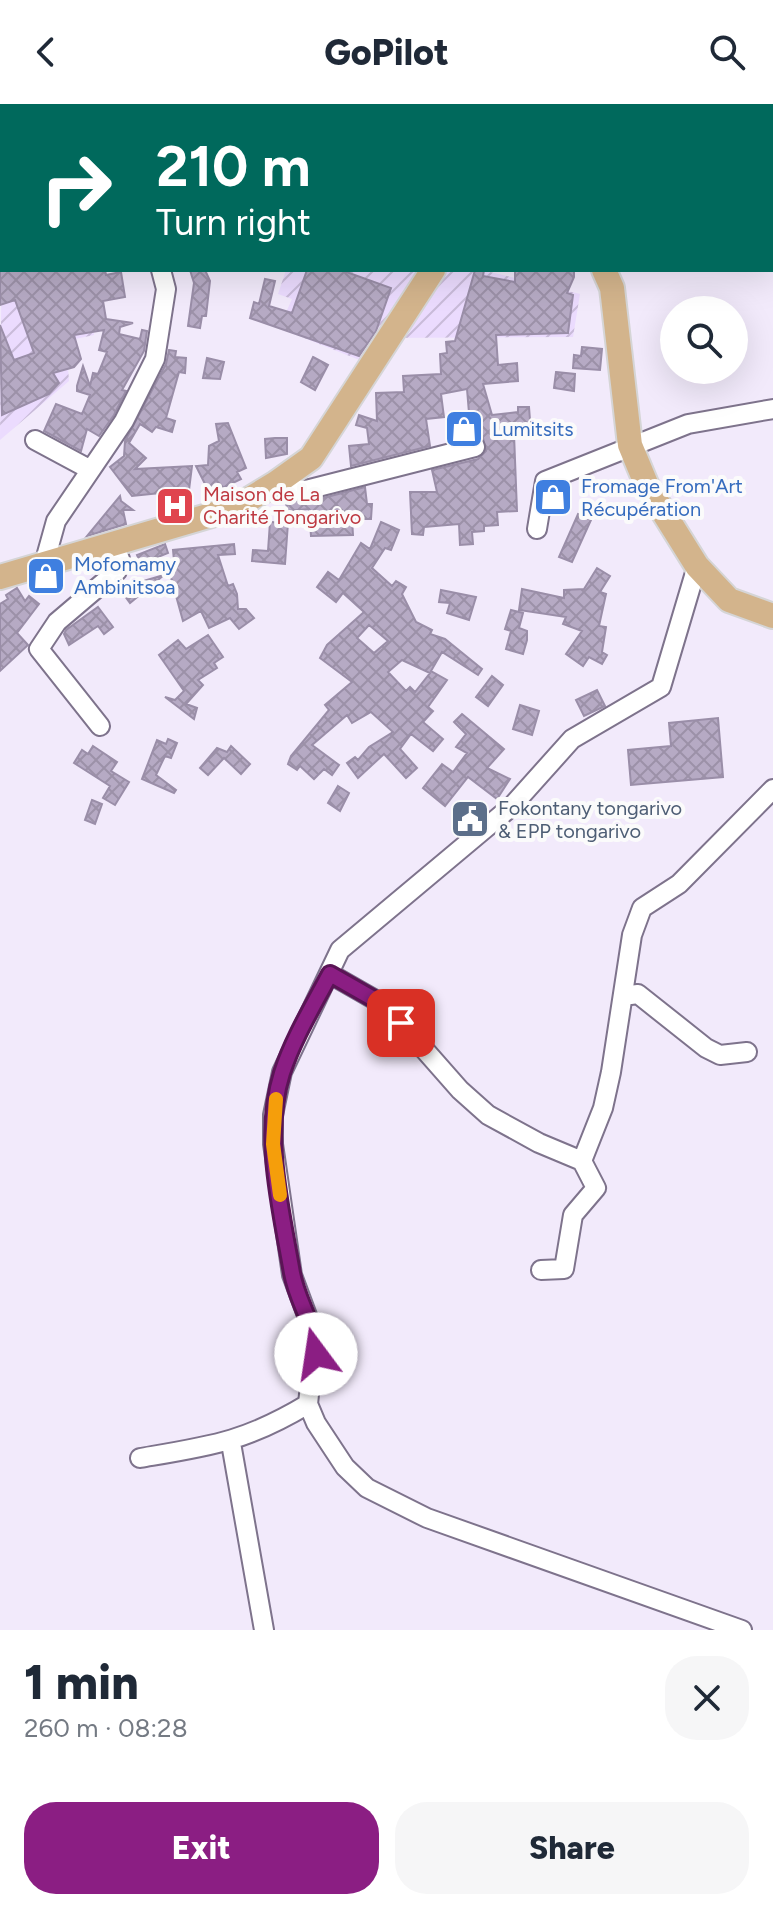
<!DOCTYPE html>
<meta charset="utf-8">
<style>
:root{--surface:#fff;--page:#f6f6f7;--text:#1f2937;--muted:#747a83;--accent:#8b1e83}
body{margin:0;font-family:Figtree,sans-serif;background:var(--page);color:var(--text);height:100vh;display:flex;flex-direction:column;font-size:30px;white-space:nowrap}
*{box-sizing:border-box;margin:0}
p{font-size:26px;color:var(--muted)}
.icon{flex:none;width:44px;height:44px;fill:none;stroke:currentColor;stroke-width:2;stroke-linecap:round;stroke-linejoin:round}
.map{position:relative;height:1526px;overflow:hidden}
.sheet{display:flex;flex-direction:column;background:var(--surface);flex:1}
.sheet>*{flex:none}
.hud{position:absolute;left:0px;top:0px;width:774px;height:168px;box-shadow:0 8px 32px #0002;background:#00695c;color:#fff;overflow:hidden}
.controls{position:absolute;left:660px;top:192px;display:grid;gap:16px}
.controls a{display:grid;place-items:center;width:88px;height:88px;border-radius:50%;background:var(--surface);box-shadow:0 8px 32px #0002;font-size:40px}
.pin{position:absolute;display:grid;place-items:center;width:68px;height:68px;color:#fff;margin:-34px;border-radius:16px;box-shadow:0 4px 12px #0006}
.me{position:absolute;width:88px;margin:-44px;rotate:346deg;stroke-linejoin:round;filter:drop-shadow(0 0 6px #0008)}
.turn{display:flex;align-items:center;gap:28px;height:168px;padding:0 24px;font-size:36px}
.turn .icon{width:104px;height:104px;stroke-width:2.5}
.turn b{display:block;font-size:56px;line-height:68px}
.round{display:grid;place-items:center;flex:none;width:84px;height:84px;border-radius:32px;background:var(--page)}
.headline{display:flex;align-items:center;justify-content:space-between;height:136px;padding:0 24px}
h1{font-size:48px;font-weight:800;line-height:60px}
.cta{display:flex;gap:16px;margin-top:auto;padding:16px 24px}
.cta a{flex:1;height:92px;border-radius:32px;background:var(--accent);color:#fff;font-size:32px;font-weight:800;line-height:92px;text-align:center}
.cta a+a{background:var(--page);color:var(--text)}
header{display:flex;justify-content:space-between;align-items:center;height:104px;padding:0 24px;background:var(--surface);font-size:36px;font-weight:800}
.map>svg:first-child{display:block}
</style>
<header><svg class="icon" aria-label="back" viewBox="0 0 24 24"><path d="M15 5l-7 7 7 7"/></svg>GoPilot<svg class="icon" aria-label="search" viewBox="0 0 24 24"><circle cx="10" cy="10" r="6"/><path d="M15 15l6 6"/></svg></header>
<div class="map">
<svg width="773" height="1526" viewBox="0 0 773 1526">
<defs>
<pattern id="industrial-furrows" width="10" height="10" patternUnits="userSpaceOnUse" patternTransform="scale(2)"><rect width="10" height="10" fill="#ebdbfe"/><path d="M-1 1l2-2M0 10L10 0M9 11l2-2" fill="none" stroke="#c9bbd9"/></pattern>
<pattern id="building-cross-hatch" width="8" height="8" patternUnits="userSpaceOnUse" patternTransform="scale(2)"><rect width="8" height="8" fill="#b6aac4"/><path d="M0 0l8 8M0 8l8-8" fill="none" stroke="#9c91a8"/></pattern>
</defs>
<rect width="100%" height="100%" fill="#f2eafb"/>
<path fill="url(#industrial-furrows)" d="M2,110V166L85,178L94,231L66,237L69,277L0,336Z
M286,166H482L580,190L573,233L382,234L367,259L279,224L292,195L278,190Z"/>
<path fill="url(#building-cross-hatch)" stroke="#9a8ea8" stroke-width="2" fill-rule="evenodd" d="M0,166H105L106,171L121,168L125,193L103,197L106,215L133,219L120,223L119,230L140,235L142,226L147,227L144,247L122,286L126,287L114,311L99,332L87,325L81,347L44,327L56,300L82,310L90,291L77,287V282L83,262L90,282L93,269L98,270L107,248L99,246L104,226L74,231L81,255L74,263L53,269L59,279L49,290L2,311L0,221L14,256L34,249L15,196L0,201Z
M190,166H205L210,177L206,212H202L200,224L188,222L194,179Z
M307,166H341L391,184L376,227L359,252L250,214L254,198L259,200L265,175L275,177L269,202L292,209Z
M475,166H484L483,172L515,178V166H574V173L567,189L573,191L568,229L496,231L498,261L517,259L518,277L483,280L492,311L518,308V303H529L531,329L514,330L517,407L497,408L498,421L484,422V427L472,428L473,440L460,441L459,420L424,423L423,431L412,430L410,388H437L432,366L478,355L486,347L483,334L470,332L469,326L458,328L454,312L469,309L467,285L441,290L444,313L426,315L430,342L351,362L349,342L369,340L367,324L356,321L359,311L377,317L376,289L404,288L403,272L441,270L440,250L447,249L446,238L455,237Z
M582,243L602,245L600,266L573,264L574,251L581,252Z
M169,246L176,247L175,253L186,254L185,269L179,268L166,314L175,317L172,328L156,323L152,328L140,320L129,339L146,354L135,365L192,362L189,386L132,392L110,363L124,352L125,337L166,260Z
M313,253L328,261L315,286L301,278Z
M207,254L224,258L220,275L203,274Z
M556,268L575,270L574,287L554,284Z
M228,319L246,364L237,368L241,375L210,390L196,362L208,361L209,342L219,337L216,320Z
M275,334H287V350L266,354L265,335Z
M365,383L367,400H372L371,415H352L353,431L311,432L309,405L287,407L286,396L308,398Z
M120,392L121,397L133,406H123L126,420L87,432Z
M578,410L591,416L572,458L559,453Z
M270,418L288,419L285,460L252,457L253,446L268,447Z
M381,418L399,426L391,446L385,444L372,464L392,482L396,477L406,483L402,490L416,518L432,526L430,530L445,535L482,565L478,571L442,548L431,567L447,576L428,603L433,607L423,618L443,635L433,647L411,630L400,645L417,664L406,674L384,650L358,674L347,659L355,653L358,656L369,643L393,628L371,608L352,619L347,611L312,641L339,661L332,671L324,665L314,675L300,662L297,666L288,660L291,652L329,606L325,601L352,578L320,554L327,541L364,508L343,489L336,498L317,483L328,468L339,476L361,439L370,445ZM369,521L388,537L374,549L357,534ZM402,556L430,569L415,588L410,583L406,587L388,568Z
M165,440L168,449L141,460L137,451Z
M234,440L235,450L218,451L228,482L233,480L237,490L238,505H246L254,514L239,525L230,514L209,524L201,507L183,517L170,470L175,468L173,446Z
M597,464L610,472L600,488L606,490L599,522L606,523L602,548L607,551L602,560L589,553L583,562L566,550L582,527L563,520L566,513L519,506L522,485L564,494V486L584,485Z
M164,471L130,499L119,484Z
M17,484L25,497L29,492L39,500L17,529L28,541L0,567V500L8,495L6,491Z
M441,486L476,493L469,516L447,509L450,499L439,498Z
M98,503L113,523L104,530L98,522L69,541L64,530L66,526Z
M511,506L523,509L519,524L527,527V536L523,550L506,545L511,527L505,525Z
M208,531L223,553L214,559L217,564L198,576L203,581L186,600L197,604L194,615L165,593L175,596L184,587L159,551L178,536L186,545Z
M492,572L503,581L488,602L476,593Z
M597,586L605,602L584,612L576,596Z
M520,601L539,607L532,631L513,625Z
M462,610L504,645L487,664L510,675L497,695L468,673L445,702L423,684L442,660L453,668L467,649L456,643L466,630L454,618Z
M718,614L723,673L631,681L628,646L671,642L669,619Z
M168,635L177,639L171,654L165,652L156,671L176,686L174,689L142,675L157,636L166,640Z
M93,642L117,658L111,667L129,678L115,701L103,694L110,682L74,659L82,646L88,650Z
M231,642L250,660L241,670L224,654L208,671L200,664L217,644L227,648Z
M338,682L349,689L340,707L328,699Z
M92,696L102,700L95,720L85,716Z"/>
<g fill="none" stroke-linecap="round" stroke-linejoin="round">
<defs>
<path id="minor" d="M146,2L147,0
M571,2L573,0
M35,336L89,365
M284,373L294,385L306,386L475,343
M537,425L545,377L688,320L773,305
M44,460L56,417L124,317L155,255L166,185L161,166
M697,462L661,583L572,635L512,702L340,846L282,968L273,1011V1040L292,1171L315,1233L308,1300L316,1319L345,1363L367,1384L427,1414L742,1526
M100,622L39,545L57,518L117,467L120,455L112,440
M330,870L386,902L460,986L488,1011L539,1039L582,1057L596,1084L573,1111L564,1165L541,1166
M623,892L638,890L706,944L720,951L747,948
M582,1057L603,1004L611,968L632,831L642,804L679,780L773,685
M231,1339L264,1526
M140,1354C211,1342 245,1338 308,1300"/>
<path id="major" d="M604,166L612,184L630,341L647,382L697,462L729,496L773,512
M0,473L235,404L276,379L311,354L433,166"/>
</defs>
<use href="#minor" stroke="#7e738c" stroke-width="22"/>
<use href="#major" stroke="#d5d5d6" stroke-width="28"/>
<use href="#minor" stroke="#fff" stroke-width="18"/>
<use href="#major" stroke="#d3b48c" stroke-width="24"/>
</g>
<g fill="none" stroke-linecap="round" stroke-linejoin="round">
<defs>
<path id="route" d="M316,1250C315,1221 297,1197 292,1169C281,1105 262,1032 282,969C293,935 313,902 330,870L386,902L401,919"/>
</defs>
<use href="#route" stroke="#5a1455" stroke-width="20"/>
<use href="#route" stroke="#8b1e83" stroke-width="14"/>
<path stroke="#f59e0b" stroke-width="14" d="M276,995L273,1040L280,1091"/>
</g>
<defs>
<symbol id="shop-square" viewBox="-11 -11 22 22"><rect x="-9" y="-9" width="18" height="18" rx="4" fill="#3f7fe0" stroke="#fbfbfb"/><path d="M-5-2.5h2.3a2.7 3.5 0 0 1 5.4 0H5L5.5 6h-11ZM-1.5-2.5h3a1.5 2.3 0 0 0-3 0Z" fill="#fff"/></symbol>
<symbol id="hospital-square" viewBox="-11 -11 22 22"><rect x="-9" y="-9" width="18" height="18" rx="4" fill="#e0444e" stroke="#fbfbfb"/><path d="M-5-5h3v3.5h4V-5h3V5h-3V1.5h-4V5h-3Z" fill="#fff"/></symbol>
<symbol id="civic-square" viewBox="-11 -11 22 22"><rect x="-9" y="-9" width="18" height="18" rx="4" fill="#5c6f8a" stroke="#fbfbfb"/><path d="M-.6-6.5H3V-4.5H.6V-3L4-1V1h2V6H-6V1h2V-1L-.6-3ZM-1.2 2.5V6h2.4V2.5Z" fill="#fff"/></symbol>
</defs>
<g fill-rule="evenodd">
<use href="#shop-square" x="442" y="303" width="44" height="44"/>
<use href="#shop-square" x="531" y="371" width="44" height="44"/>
<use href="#hospital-square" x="153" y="380" width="44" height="44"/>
<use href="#shop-square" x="24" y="450" width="44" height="44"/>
<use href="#civic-square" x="448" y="693" width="44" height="44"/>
</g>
<g text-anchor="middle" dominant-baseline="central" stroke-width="8" stroke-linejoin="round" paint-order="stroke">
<g font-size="20" fill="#366cbe" stroke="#fbfbfb" text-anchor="start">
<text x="492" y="325">Lumitsits</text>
<text x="581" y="382">Fromage From'Art<tspan x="581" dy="23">Récupération</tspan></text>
<text x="74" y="460">Mofomamy<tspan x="74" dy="23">Ambinitsoa</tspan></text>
</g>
<g font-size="20" fill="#be3a42" stroke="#fbfbfb" text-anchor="start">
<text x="203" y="390">Maison de La<tspan x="203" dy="23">Charité Tongarivo</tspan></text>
</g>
<g font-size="20" fill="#4e5e75" stroke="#fbfbfb" text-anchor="start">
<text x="498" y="704">Fokontany tongarivo<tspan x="498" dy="23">&amp; EPP tongarivo</tspan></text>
</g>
</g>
</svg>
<div class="controls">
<a><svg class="icon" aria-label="search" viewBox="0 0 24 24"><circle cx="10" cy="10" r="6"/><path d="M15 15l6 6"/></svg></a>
</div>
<div class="pin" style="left:401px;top:919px;background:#d93025"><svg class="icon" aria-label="arrive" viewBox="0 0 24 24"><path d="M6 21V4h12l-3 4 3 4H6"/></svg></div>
<svg class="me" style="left:316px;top:1250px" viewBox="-20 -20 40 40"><circle r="19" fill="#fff"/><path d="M0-13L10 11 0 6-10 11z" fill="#8b1e83"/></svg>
<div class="hud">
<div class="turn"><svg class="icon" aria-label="right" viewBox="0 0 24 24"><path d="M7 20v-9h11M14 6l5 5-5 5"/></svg><div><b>210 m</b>Turn right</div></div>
</div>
</div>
<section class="sheet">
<div class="headline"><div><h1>1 min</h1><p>260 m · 08:28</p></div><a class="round"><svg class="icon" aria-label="close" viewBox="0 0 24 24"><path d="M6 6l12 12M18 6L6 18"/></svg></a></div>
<div class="cta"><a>Exit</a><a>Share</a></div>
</section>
